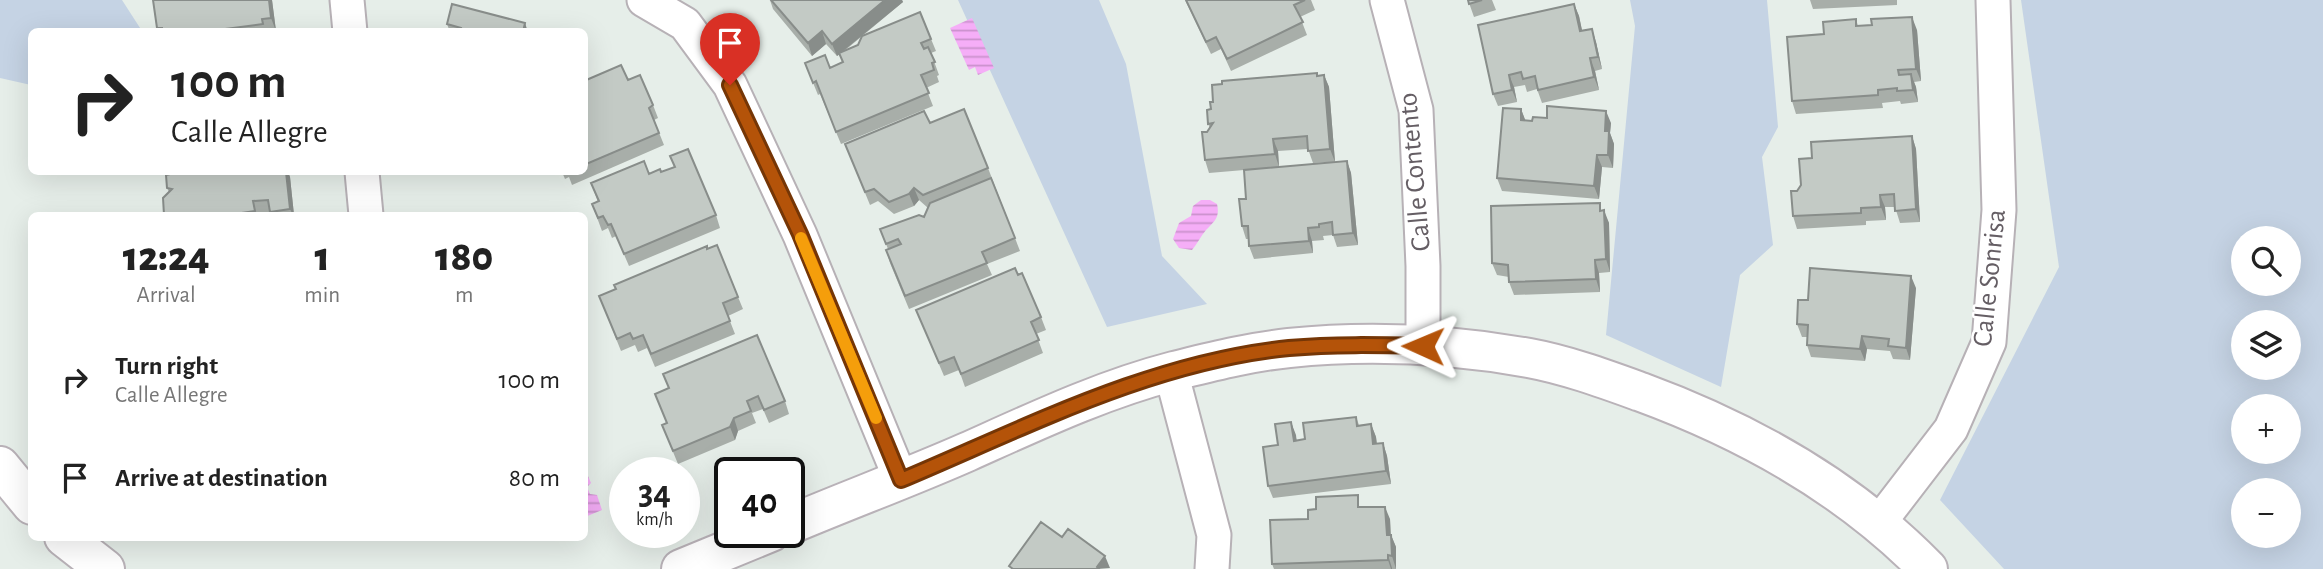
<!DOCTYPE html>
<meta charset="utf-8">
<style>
:root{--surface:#fff;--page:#f2f2f2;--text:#222;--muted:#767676}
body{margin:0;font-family:"Alegreya Sans",sans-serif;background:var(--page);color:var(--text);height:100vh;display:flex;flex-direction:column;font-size:26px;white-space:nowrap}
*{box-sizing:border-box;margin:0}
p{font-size:23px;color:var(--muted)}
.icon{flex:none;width:38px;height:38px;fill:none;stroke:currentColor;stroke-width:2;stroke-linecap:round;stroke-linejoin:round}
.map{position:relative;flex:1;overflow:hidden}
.sheet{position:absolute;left:28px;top:212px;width:560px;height:329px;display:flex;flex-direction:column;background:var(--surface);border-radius:10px;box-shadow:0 7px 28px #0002}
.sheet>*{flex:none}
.hud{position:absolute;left:28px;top:28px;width:560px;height:147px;border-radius:10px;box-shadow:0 7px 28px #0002;background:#fff;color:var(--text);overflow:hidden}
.tools{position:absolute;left:2231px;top:226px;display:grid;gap:14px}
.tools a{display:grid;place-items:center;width:70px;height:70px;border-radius:50%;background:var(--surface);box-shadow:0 7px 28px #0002;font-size:35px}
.speed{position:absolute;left:609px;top:457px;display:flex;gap:14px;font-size:35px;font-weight:700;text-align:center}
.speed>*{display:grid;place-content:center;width:91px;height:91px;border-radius:50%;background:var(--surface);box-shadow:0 7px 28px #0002;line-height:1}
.speed small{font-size:18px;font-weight:400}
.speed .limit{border:4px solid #111;border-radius:10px;background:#fff;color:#111}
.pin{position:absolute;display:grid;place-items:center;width:60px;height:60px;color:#fff;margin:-72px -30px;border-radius:50% 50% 50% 0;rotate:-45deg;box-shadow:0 0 7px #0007}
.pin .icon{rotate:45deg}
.me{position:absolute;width:77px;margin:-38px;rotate:271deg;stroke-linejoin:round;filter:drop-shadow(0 0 5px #0008)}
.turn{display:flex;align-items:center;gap:24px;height:147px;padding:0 28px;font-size:32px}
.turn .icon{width:91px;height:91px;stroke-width:2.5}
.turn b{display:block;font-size:49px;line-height:60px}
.eta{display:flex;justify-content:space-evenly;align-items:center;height:119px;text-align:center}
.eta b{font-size:42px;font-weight:800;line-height:49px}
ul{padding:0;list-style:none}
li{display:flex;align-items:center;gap:21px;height:98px;padding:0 28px}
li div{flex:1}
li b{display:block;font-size:26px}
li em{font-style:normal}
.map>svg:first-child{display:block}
</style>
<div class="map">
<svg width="2323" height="569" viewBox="0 0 2323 569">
<defs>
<pattern id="water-rules" width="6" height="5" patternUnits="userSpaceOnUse" patternTransform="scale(1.75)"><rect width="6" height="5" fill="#f5aef7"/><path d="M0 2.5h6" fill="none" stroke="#ca91cc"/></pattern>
</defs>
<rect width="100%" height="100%" fill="#e6eee9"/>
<path fill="#c5d3e4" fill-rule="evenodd" d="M0,0H122L142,31L32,32L31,85L0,78Z
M958,0H1099L1126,64L1162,256L1207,304L1107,327Z
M1630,0H1767L1778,127L1762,157L1773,245L1740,275L1721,387L1606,335L1635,26Z
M2021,0H2323V569H2004L1940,500L2059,267ZM2289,238V284H2244V238ZM2289,322V368H2244V322ZM2289,406V452H2244V406ZM2244,490H2289V536H2244Z"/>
<path fill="url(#water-rules)" d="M972,18L994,68L978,75L975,67L969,70L950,28Z
M1201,200H1210L1217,204C1220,217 1215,221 1206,230C1201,236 1197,244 1192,250L1179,248L1173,239L1179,223L1191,216L1193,206Z
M585,469L591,483L587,487L590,494L597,495L602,510L585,517Z"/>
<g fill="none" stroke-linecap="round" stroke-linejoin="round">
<defs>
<path id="street" d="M347,0L350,32
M644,0L685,24L730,85L800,235L901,480
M1387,0L1416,110L1423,266V346
M362,172L366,215
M1171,372L1214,535L1212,569
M1878,524L1951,429L1989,342L1999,210L1993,0"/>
<path id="secondary" d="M0,466L32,505
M789,525C848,500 908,478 967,452C1034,422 1101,390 1174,371C1211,362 1250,352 1289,348C1367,340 1451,344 1529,358C1567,365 1605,379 1641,392C1747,431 1848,487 1928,569
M64,537L105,569
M681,569L771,532"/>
</defs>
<use href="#street" stroke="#b7b1b6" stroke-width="37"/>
<use href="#secondary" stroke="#b9b2b8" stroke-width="42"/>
<use href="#street" stroke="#fff" stroke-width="33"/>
<use href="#secondary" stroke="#fff" stroke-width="38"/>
</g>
<path fill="#a8aea9" d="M272,0L276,31L158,32L157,28Z
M770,0H902L903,2L843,52L931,39L936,51L931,53L939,75L937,76L939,82L926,88L933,106L841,144L820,94L818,95L805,63L830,68L843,63L840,54L837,56L826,44L812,56L773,9Z
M1185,0H1311L1315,10L1300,17L1307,35L1231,71L1221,49L1211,54Z
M1468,0H1492L1496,10L1474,17Z
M1810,0H1897V5L1813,9Z
M1574,4L1579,16L1582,31L1596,42L1602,69L1595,71L1599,90L1542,103L1537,89L1527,92L1525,85L1514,87L1517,102L1498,106L1493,94L1478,25Z
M1856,19L1858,26L1917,30L1921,81L1914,82L1916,87L1918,102L1901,104L1900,101L1882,103L1883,108L1796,114L1792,101L1824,34Z
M447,24L528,32H450Z
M1317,73L1318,75H1324L1329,87L1335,162L1313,163L1308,149L1278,151L1279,167L1347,161L1351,173L1358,245L1337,247L1333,235L1323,236L1324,240L1312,241L1313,253L1254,259L1249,246V239H1246L1242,226L1246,199L1244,170L1209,173L1205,160L1210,128L1208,124Z
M584,81L653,105L658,118L654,120L664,145L572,185L569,177L565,179L562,172H584Z
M1521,109L1525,120L1611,123L1610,133L1614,144L1613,168L1602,167L1599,199L1502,191L1497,178Z
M930,123L988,168L1020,251L987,264L992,275L909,309L890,263L886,250L888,249L880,229L924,217L928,208L919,200L914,206L894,214L878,201L870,205L845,144Z
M1912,136L1916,149L1920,222L1900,223L1895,207H1885L1886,220L1866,221V225L1797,229L1793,216L1797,191L1801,185L1812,158Z
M169,172H288L290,177L294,215H271L270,212L258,214V215H164L169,192L167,188Z
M661,172L716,215L720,228L629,266L616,236L612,238L608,228L602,231L592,204L598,202L591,183Z
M1602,210L1609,223L1610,272L1599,273L1600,292L1514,295L1509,282V277L1497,275L1492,263Z
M708,249L738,297L743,309L728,316L735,334L655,367L647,348L638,352L635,345L621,351L599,296L616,289L614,285Z
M1018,275L1041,317L1046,330L1036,334L1043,353L965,387L959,370L944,376L916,310Z
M1916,288L1910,360L1893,359L1890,351L1867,349L1865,361L1811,357L1807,345V337H1802L1797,324L1808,300Z
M663,374L785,401L789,414L769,423L763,409L752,413L756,423L738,431L735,440L678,464L662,425L667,423L655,394L669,389Z
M1356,417L1359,425L1371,424L1376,437L1377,444L1383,443L1387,456L1391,484L1273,498L1268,486L1278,445L1291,422L1297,441L1305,439Z
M1362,507L1390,519L1391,535L1396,547V569H1274L1272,564L1308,519Z"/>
<path fill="#888d8a" d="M269,0H272L276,31L271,18Z
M885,0H902L903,2L837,56L832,44Z
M1574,4L1579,16L1585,44L1580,31Z
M1912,17L1917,30L1921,81L1916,69Z
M525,23L528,32H523Z
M1592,29L1596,42L1602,69L1598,57Z
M822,31L826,44L812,56L808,43Z
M1590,58L1595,71L1599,90L1594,77Z
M1911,74L1916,87L1918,102L1913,90Z
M1324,75L1329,87L1335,162L1330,149Z
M1509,75L1514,87L1517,102L1512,90Z
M1521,109L1526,122L1521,120Z
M1606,111L1611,123L1610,133L1614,144L1613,168L1608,155L1605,131Z
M1912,136L1916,149L1920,222L1916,209Z
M1273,139L1278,151L1279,167L1275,154Z
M1597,155L1602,167L1599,199L1594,186Z
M1347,161L1351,173L1358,245L1353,233Z
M286,172H288L290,177L294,215H293L290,209Z
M914,188L919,200L914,206L909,194Z
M1880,195L1885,207L1886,220L1881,207Z
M1604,210L1609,223L1610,272L1606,259Z
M1308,228L1312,241L1313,253L1309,241Z
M1595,260L1599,273L1600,292L1596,279Z
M1911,276L1916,288L1910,360L1906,348Z
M1862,336L1867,349L1865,361L1860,349Z
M734,418L738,431L735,440L730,427Z
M1291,422L1296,435L1298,454L1294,441Z
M1371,424L1376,437L1378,457L1373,444Z
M1383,443L1387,456L1391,484L1386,471Z
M1385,507L1390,519L1391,548L1387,535Z
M1391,535L1396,547V569L1392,556Z
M1388,555L1392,568V569H1391L1388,560Z
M1105,556L1110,568L1097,569V567Z"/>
<path fill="#c3cac5" stroke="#888d8a" stroke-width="2" d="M153,0H269L271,18L262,19L263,24L202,32H162V28H157Z
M771,0H885L832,44L822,31L808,43Z
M1186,0H1305L1294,5L1303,22L1227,59L1216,37L1206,42Z
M1468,0H1482L1469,4Z
M452,4L525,23L523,32H460L461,28L447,24Z
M1574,4L1580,31L1592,29L1598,57L1590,58L1594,77L1538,90L1535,76L1523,79L1521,72L1509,75L1512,90L1493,94L1478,25Z
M920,12L931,39L921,43L924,49L928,47L935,62L932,63L934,70L921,75L929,93L836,132L816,81L813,83L805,63L825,55L830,68L843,62L839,53L858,45L862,36Z
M1912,17L1916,69L1898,70L1899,75L1911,74L1913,90L1897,91V88L1878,90V95L1792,101L1787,37L1824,34L1823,22L1856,19V26L1872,25L1871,19Z
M621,65L628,80L640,75L653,105L649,108L659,133L584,165V81Z
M1317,73V76L1324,75L1330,149L1308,151L1307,136L1273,139L1275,154L1205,160L1202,132H1207L1213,123L1208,124L1207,110L1211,109L1210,102H1213L1212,85L1222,84V81Z
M1547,106L1606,111L1605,131H1609L1608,155H1597L1594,186L1497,178L1503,108L1521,109V120L1532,121L1533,117L1547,118Z
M964,109L988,168L923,195L914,188L909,194L889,202L874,189L865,192L845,144L924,111L930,123Z
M1912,136L1916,209L1895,211L1894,194L1880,195L1881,207L1861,208V213L1793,216L1791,191H1797L1801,185L1799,159L1812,158L1811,142Z
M688,149L716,215L624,254L611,224L608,225L603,216L598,218L592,204L599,201L591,183L644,161L649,174L660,169L661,172L675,167L670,156Z
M1347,161L1353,233L1333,235L1332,222L1319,224V227L1308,228L1309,241L1249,246L1248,226H1242L1239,199H1246L1244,170Z
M169,172H286L290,209L270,212L268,200L253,201L255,211L235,214L233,215H164L163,198L172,189L167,188L166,175L170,174Z
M991,178L1015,238L982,252L987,263L905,296L886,250L901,244L898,239L886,244L880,229L919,215L924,217L930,203Z
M1600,203V211L1604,210L1606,259L1595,260L1596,279L1509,282L1508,265L1492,263L1491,206Z
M717,245L738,297L723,303L730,321L651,354L643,335L633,339L630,333L617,339L599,296L616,289L614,285L707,246V249Z
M1015,268L1018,275L1022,273L1041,317L1031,322L1039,340L961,374L954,357L939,363L916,310Z
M1810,268L1911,276L1906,348L1888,346L1889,339L1862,336L1860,349L1807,345L1808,325L1797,324L1798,300H1808Z
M757,335L785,401L764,410L758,396L747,401L751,411L734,418L730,427L673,451L662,425L667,423L655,394L669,388L663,374Z
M1356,417L1357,426L1371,424L1373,444L1383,443L1386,471L1268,486L1263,447L1278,445L1275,424L1291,422L1294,441L1305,439L1303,423Z
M1358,495V507H1385L1387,535H1391L1392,556L1388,555V560L1272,564L1270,520L1308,519V510L1316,509V497Z
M1041,522L1062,537L1068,529L1105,556L1097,567L1099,569H1013L1009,566Z"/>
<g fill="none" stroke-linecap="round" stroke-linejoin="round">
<defs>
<path id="route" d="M730,85L800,234L901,480C1027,427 1151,362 1289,348C1334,344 1378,345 1423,346"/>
</defs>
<use href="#route" stroke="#753606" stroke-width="18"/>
<use href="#route" stroke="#b45309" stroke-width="12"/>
<path stroke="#f59e0b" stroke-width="12" d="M801,238L876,418"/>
</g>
<g text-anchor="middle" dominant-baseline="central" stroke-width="5" stroke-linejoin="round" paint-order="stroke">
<g font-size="28" fill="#655e64" stroke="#fff">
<text transform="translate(1415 172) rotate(-95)">Calle Contento</text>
<text transform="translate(1990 278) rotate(-84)">Calle Sonrisa</text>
</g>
</g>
</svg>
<div class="tools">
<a><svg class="icon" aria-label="search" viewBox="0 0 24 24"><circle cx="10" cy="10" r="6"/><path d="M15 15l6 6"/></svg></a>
<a><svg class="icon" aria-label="layers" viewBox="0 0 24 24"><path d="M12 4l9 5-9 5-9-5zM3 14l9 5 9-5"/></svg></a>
<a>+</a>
<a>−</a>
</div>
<div class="speed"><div>34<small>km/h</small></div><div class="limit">40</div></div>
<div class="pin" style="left:730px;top:85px;background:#d93025"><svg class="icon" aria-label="arrive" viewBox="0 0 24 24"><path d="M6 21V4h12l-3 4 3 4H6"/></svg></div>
<svg class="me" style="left:1423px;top:346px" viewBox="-20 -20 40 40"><path d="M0-17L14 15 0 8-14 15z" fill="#b45309" stroke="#fff" stroke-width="4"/></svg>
<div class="hud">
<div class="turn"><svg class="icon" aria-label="right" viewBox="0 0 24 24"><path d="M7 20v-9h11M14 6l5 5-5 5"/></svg><div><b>100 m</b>Calle Allegre</div></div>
</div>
<section class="sheet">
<div class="eta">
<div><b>12:24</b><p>Arrival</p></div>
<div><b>1</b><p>min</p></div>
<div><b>180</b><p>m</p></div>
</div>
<ul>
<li><svg class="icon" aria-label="right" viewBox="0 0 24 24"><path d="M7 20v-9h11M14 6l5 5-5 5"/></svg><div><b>Turn right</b><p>Calle Allegre</p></div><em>100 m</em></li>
<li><svg class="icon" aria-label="arrive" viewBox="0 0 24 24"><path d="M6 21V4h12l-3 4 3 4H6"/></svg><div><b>Arrive at destination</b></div><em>80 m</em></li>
</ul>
</section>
</div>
